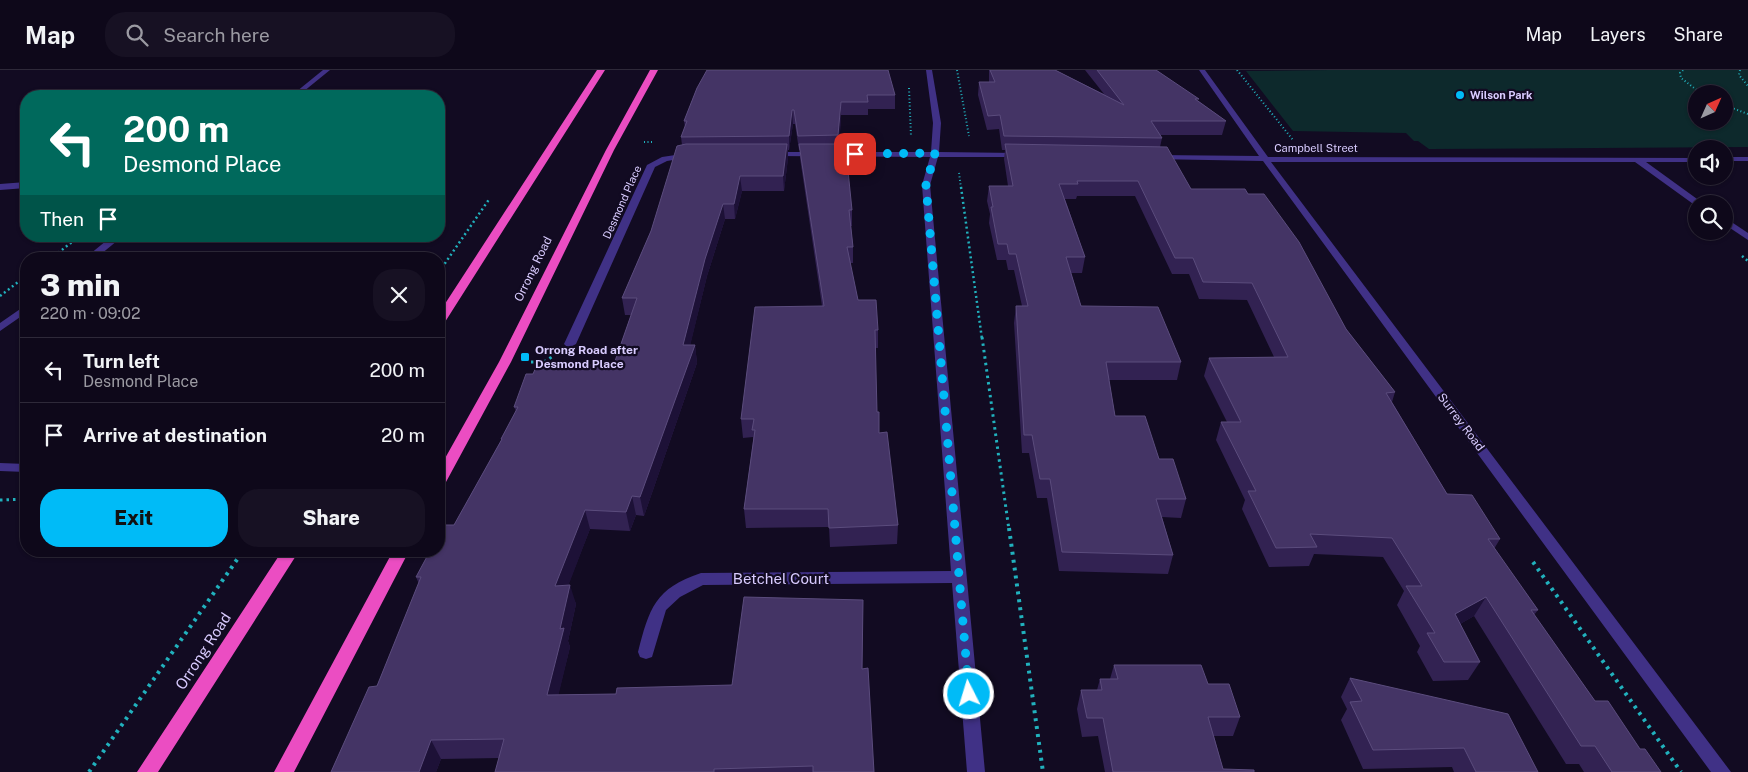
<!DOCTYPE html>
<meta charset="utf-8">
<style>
:root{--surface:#0e081a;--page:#171123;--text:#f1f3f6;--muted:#9b9aa2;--line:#2e2939;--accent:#00bbf7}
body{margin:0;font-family:"Public Sans",sans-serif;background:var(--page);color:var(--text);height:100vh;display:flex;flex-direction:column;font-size:19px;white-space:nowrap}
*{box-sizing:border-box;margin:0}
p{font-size:16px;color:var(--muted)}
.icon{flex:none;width:28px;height:28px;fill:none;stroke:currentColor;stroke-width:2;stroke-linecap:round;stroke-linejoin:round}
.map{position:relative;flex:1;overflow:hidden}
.side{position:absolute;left:20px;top:182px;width:425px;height:305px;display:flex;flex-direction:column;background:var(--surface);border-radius:20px;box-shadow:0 1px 4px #0004,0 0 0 1px var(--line)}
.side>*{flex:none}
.hud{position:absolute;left:20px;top:20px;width:425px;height:152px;border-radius:20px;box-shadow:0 1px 4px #0004,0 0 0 1px var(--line);background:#00695c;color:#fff;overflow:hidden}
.needle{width:32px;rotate:45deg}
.controls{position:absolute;left:1688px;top:15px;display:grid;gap:10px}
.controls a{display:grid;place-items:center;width:45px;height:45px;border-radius:50%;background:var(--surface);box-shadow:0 1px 4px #0004,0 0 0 1px var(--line);font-size:25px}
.pin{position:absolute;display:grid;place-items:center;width:42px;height:42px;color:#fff;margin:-21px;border-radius:10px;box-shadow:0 2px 8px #0006}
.me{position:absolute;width:55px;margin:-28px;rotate:355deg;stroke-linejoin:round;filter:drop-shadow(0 0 4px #0008)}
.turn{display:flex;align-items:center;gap:18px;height:105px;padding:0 20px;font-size:22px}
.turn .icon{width:65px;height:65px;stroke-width:2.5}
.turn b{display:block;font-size:35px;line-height:42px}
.then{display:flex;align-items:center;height:48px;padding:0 20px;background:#0003;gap:10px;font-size:19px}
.round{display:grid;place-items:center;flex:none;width:52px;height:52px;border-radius:20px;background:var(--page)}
.summary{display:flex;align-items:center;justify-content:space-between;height:85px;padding:0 20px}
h1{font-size:30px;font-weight:800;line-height:38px}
.primary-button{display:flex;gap:10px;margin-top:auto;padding:10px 20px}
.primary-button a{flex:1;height:58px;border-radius:20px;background:var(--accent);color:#111;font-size:20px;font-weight:800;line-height:58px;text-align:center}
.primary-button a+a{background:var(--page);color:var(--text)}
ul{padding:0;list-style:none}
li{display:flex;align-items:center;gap:15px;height:65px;padding:0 20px;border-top:1px solid var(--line)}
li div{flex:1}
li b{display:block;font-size:19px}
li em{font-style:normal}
header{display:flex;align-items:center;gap:30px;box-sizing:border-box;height:70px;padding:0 25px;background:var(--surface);border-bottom:1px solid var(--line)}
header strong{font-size:24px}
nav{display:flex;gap:28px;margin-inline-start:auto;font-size:18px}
.search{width:350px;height:45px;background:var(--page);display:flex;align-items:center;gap:12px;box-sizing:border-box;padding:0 18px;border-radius:20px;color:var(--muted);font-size:19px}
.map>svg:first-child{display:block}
</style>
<header>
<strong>Map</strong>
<div class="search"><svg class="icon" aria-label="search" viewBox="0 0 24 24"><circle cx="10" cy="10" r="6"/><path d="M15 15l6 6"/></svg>Search here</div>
<nav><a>Map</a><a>Layers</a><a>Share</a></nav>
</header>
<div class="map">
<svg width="1748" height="702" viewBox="0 0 1748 702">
<rect width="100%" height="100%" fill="#120b22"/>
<path fill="#0d292c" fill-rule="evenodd" d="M1330,0H1748V77L1429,79L1418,71H1414L1406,63L1293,61L1246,1ZM1696,24H1724V51H1696Z"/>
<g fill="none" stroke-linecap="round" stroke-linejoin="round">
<path stroke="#21b1bd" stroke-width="2" stroke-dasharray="1 2.5" stroke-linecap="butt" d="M957,0L969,66
M1237,0L1293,70
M1683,0L1680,3L1681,8L1702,24
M1740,0L1739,5L1748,16
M909,18L911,66
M268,26L275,21
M1724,35L1748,44
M644,72H653
M959,103L961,118"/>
<path stroke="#21b1bd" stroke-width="2.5" stroke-dasharray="2 3" stroke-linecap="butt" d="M961,117L982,269
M1742,186L1748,191
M50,189L80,166
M439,202L490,128
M0,226L26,206"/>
<path stroke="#21b1bd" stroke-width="3" stroke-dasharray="2.5 4" stroke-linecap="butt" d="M982,267L1009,460
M531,292H544L553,286
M0,430L26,429"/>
<path stroke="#21b1bd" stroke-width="4" stroke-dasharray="3 5" stroke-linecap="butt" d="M1009,458L1043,702
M1533,492L1681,702
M89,702L243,481"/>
<path fill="#403186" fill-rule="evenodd" d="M323,0H330L298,26H291Z
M926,0H932L941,53L939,82L1021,83L1025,85L1021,87H938L930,115L985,702H967L952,513L703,515L680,527L666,540L652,587L646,589L640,587L638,582C649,539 655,518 701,503L951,501L922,115L930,87L771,86L767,84L771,82H931L933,53Z
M1199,0H1205L1268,87L1696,88V92H1646L1704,134H1696V136L1635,92H1271L1731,702H1711L1263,91L1153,89V85H1156L1259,86Z
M689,83L693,85L692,87L667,91L655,97L576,274L570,277L566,276L564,274L647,95L662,87Z
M1724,87H1748V91H1724Z
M26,112V118L0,120V114Z
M1724,147L1748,163V170L1724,154Z
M112,166H123L95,189H84Z
M26,235V243L0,261V253Z
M0,393L26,394V402L0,401Z"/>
<path fill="#eb4dc2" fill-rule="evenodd" d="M597,0H605L445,252L439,256V243Z
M650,0H658L614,80L511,292L446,412L444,416L439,417V399L499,292L606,80Z
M282,481H299L158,702H137Z
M393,481H409L294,702H274Z"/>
</g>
<path fill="#322252" d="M989,0H1055L1104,24L1085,0H1156L1226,51L1222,65H1160L1162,68L1160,77L1191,119L1346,259L1395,322L1392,332L1447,424L1500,469L1494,479L1538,540L1534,545L1595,631L1661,702H1584L1579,694H1566L1474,546L1460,554L1480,592L1468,610L1433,611L1417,582L1420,576L1397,535L1404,521L1383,487L1314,484L1309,496L1269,497L1242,439L1245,430L1216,370L1221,352H1227L1204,306L1209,288L1274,287L1247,230L1199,229L1189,204H1172L1135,126H1077L1076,129H1065L1085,187L1082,203H1071L1081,236L1181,292L1177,310H1109L1115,346L1159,389L1186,429L1181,448L1162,447L1173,485L1168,504L1059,501L1047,428H1037L1029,383H1022L1014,253L1016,236H1022L1014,200H1008L1006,190H997L989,153L990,144L987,131L989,116H1008L1004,89L1005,80H1002L999,59L987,60L978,25L979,12H989Z
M697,18L895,25V39H868V45H841L839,80H838V91L852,140V156H851L853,177V193H850L858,230L878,260V278H875L877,342L879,363L898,455L897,474L830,477L829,457L746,458L744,439L753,371V367L743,368L741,349L822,236L800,88V80H799L795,54H793L789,80H788V88L784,121H742L735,149H725L707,206L690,275H695L697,293L644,446L636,445L630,461L590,459L568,515L576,534L568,571L570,577L558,625L616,624L732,615L863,530L862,599L874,702H495L499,688L441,689L436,702H331L377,616L419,514L416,507L454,455L501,371V369L516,341L514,337L533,304L614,294L631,245H625L622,228L651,161L682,75L681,67L685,57L684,51Z
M1114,595L1208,614L1240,647L1233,666H1214L1223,699L1254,702H1105L1098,666L1082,667L1077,639L1081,620H1097L1100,609H1110Z
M1350,608L1538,702H1454L1452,697L1363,699L1341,650L1347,639L1341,627Z"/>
<path fill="#1d1137" d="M841,32V45L839,80L838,65Z
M792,40L793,54L789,80V66Z
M787,74L788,88L784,121L783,106Z
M838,74V88L837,106L836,91Z
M740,106L742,121L735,149L734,134Z
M723,134L725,149L707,206L686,293L683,275L705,189Z
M695,275L697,293L644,446L640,427Z
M632,426L636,445L630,461L626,442Z
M585,440L590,459L561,535L555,516Z
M570,515L576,534L568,571L570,577L554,644L547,625L560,559Z
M1486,527L1474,546L1444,563L1455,544Z
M863,530V549L862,618V599Z
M431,670L441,689L436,702H419Z"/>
<path fill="#443465" stroke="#5b4c7d" d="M707,0H888L895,25H867L868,32H841L838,65L798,66L794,40H792L789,66L681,67L687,51H684L697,18Z
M990,0H1055L1124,35L1097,0H1156L1199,29H1195L1226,51H1151L1162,68L1004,66L1000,45L988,46L979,12H995Z
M686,74H787L783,106H740L734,134H723L705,189L683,275H695L640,427L632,426L626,442L585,440L555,516L570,515L560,559L564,558L547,625L616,624L617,618L732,615L744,527L863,530L862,599L868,598L874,702H813V696L714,699V702H495L504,669L431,670L419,702H331L369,617L377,616L421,507H416L430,481H439V465L444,455H454L502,369H501L518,337H514L526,304H533L536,297L614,294L637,228H622L651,161L677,76Z
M799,74H838L836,91H847L852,140H849L853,177H847L858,230H876L878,260H875L877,342H879V363L887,362L898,455L829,458L828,439H744L755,360H752L754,349H741L755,237L824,236Z
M1005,74L1167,77L1191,119H1245L1248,124H1264L1299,172L1346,259L1395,322L1386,323L1447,424L1472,425L1500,469H1488L1538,540H1531L1595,631H1608L1640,679H1645L1661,702H1612L1595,676H1581L1486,527L1455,544L1480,592H1444L1427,563H1435L1406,516H1422L1392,468L1310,464L1317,477L1276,478L1248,421H1256L1221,352H1241L1209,288L1288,287L1252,213L1203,212L1193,188H1175L1138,111H1077L1078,114H1059L1085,187H1066L1081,236L1158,237L1181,292H1106L1115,346H1145L1159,389H1173L1186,429H1156L1173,485L1062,482L1050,409H1040L1032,365H1024L1016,236H1028L1016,184H1009L1007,174H998L991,137H993L989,116H1013Z
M1114,595H1201L1208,614H1229L1240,647H1208L1223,699L1254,700V702H1113L1103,648H1087L1081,620H1102L1100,609H1118Z
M1350,608L1508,644L1538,702H1476L1464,678L1373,680L1350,632L1362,631Z"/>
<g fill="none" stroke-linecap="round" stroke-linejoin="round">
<path stroke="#00bbf7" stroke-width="9" stroke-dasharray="0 16.2" d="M855,84L935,83L926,115L969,624"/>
</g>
<g fill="#00bbf7" stroke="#120b22" stroke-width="2">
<circle cx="1460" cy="25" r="5"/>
<rect x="520" y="282" width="10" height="10" rx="2.5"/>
</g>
<g text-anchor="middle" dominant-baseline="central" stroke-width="4.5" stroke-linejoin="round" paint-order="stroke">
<g font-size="11" font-weight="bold" fill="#d9ccff" stroke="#120b22" text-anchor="start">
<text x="1470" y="25">Wilson Park</text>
</g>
<g font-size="11" fill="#d9ccff" stroke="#120b22">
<text x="1316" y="78">Campbell Street</text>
<text transform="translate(622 132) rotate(-66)">Desmond Place</text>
</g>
<g font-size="12" fill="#d9ccff" stroke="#120b22">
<text transform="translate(533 199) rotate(-64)">Orrong Road</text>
<text transform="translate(1461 352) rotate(53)">Surrey Road</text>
</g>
<g font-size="12" font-weight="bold" fill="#d9ccff" stroke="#120b22" text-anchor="start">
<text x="535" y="280">Orrong Road after<tspan x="535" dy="14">Desmond Place</tspan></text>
</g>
<g font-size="15" fill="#d9ccff" stroke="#120b22">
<text x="781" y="508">Betchel Court</text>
<text transform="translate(203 581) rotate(-57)">Orrong Road</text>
</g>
</g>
</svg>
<div class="controls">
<a><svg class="needle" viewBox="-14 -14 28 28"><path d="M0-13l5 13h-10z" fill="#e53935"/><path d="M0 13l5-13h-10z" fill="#9b9aa2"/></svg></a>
<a><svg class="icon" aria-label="sound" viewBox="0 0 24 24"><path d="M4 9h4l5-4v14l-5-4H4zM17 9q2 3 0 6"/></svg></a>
<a><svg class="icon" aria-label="search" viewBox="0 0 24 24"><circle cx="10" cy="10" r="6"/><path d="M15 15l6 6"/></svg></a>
</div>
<div class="pin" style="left:855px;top:84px;background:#d93025"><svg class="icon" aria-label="arrive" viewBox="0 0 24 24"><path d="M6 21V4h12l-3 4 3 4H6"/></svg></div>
<svg class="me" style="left:969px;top:624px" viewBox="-20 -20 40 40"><circle r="17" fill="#00bbf7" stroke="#fff" stroke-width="3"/><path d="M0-11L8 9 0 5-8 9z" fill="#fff"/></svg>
<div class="hud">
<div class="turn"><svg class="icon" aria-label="left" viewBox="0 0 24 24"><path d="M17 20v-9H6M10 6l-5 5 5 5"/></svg><div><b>200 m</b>Desmond Place</div></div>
<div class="then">Then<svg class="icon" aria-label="arrive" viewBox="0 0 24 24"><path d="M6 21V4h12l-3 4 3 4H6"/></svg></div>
</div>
<section class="side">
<div class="summary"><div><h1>3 min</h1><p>220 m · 09:02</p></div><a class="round"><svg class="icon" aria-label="close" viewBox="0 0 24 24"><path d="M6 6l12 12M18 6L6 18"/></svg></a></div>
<ul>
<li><svg class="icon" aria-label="left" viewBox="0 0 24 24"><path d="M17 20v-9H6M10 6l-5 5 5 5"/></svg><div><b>Turn left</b><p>Desmond Place</p></div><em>200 m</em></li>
<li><svg class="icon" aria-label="arrive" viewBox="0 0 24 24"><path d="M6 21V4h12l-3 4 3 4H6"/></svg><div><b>Arrive at destination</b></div><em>20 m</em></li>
</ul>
<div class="primary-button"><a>Exit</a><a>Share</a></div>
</section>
</div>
